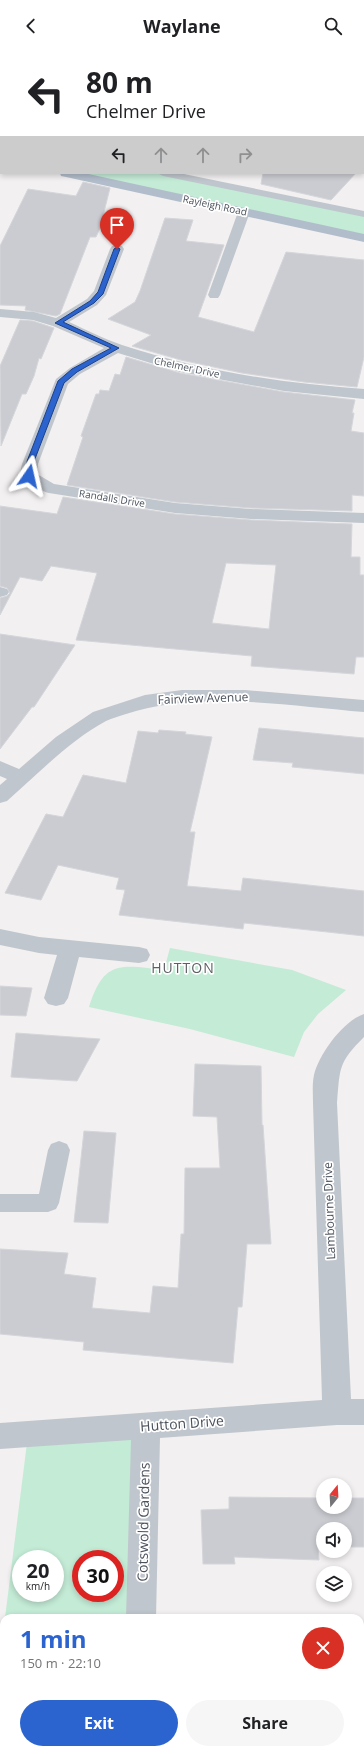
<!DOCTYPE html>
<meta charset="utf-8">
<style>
:root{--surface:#fff;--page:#f6f6f6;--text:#202124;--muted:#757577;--accent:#2c64cf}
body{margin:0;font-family:"Open Sans",sans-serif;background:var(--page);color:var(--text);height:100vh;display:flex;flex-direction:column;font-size:15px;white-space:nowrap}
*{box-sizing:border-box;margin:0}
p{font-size:13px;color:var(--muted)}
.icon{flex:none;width:22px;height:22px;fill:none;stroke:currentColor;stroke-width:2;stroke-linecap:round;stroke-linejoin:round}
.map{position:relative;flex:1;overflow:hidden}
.panel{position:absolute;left:0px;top:1562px;width:364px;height:140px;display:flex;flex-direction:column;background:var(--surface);border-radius:12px 12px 0 0;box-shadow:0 2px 6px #0003}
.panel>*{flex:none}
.top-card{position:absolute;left:0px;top:0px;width:364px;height:122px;box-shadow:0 2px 6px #0003;background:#fff;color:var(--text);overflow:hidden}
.needle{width:26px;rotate:18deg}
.fabs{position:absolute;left:316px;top:1426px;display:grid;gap:8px}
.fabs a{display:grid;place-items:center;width:36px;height:36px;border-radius:50%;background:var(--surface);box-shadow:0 2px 6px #0003;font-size:20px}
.speed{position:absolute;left:12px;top:1498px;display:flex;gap:8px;font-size:20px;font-weight:700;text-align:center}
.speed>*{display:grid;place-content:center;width:52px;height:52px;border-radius:50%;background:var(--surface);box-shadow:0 2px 6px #0003;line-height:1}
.speed small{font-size:10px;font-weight:400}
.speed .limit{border:6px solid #d22;background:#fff;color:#111}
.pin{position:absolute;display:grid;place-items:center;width:34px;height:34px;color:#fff;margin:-41px -17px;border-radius:50% 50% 50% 0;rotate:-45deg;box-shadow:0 0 4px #0007}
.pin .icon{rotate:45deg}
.me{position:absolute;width:44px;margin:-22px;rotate:11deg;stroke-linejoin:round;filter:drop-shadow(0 0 3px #0008)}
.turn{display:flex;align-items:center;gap:14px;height:84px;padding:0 20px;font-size:18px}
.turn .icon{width:52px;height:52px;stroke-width:2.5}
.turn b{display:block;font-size:28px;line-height:34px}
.lanes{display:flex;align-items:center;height:38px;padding:0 20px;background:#0003;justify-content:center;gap:20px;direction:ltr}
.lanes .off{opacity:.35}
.round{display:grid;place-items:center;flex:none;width:42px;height:42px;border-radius:21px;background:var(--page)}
.summary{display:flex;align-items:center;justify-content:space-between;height:68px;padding:0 20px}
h1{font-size:24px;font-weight:700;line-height:30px;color:var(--accent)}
.cta{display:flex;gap:8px;margin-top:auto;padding:8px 20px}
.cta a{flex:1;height:46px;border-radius:24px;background:var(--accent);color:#fff;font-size:16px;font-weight:700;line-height:46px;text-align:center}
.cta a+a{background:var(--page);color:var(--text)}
header{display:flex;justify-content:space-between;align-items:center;height:52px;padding:0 20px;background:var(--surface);font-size:18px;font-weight:700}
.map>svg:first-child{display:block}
</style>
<header><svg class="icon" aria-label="back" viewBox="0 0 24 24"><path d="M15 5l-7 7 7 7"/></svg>Waylane<svg class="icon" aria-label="search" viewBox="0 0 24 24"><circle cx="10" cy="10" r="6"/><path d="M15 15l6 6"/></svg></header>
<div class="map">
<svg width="364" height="1702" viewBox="0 0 364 1702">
<rect width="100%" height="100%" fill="#f2f0f0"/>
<path fill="#c3ebd6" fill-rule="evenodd" d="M0,0H301L1,1L0,70Z
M66,121H163L364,162V186Z
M170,896L292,918L346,938L318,962L304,980L294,1005L190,977L89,955C104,907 121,913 164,918Z
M146,1374L141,1566H5L28,1383ZM21,1507H55V1541H21ZM81,1507H115V1541H81Z
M4,1571V1698H138V1702H0V1602Z"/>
<path fill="#cbccd2" stroke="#d4d6da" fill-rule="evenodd" d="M263,121H356L331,148L261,132Z
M83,130L110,136L100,176L96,185H90L60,262L56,264L25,258L26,254L0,253V194L28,137L76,144Z
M165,166L193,168L186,189L224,193L198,265L254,280L286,200L364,208V305L357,335L304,330L242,321L181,308L132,294L151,283L108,267L135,250L140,239Z
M20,268L33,269L54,276L41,307L39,306L34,324L26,342H22L1,394L0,314Z
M126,305L180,321L284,340L355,348L352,361H354L351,379L364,381V444L352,443V459L251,456L175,450L67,433L83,385L81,384L96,342H99L100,338L109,339L115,322L120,323Z
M63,445L175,462L251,468L352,472L351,505H360V523H364V605H356L354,622L251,614L252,604L76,588L97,521L51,514L42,529L20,525L0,563V546L7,544L10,541L7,536L0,534V454L57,462ZM226,511L276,513L269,577L212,571Z
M0,582L75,593L34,655H32L0,697Z
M259,676L364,686V722L292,715L293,711L253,708Z
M159,678L186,680L185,682L212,685L190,780H195L187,834L241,839L243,826L364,839V884L244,871L243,877L119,863L125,838L116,837L119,826L58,813L41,848L5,841L46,762L63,765L83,723L126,731L138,679L158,681Z
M0,934L32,936L26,964L0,963Z
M16,981L100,987L77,1029L11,1025Z
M195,1012L261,1014L262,1073H263L271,1192H247L242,1255H238L233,1311L83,1298L84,1290L0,1282V1197L68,1201L64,1222L96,1226L92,1256L150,1261L153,1234L178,1236L181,1182H184L185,1116H220L217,1065L193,1064Z
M84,1079L116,1081L108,1171L74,1170Z
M229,1445L323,1446V1455H345V1446H364V1495H345V1477H323V1495H318L319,1508L234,1505L235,1512H203L201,1458L229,1457Z"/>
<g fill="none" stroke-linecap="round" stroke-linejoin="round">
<path fill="#c0c6cd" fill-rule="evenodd" d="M157,121H179L364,159V165L163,124Z
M244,157L248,158L250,160L220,243L218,246H210L208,243L238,160L240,158Z
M0,535L7,537L9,540L7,543L0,545Z
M59,1089L67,1092L70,1098L59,1151L56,1157L48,1160H0V1142H39L48,1098L51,1092Z"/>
<path fill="#c0c6cd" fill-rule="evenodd" d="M364,64V72L363,73V65Z
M117,193L122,194L124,197L106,243L97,253L69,270C87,278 104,287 122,293C197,318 285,332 364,337V347L284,339L180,320L118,301L80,322L68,332L38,412L37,422L54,432L175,451L251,457L364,461V471L251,467L175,461L49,441C43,440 23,430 21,425C20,421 21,416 22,412L56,327L70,316L104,296L53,274L33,268L0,265V257L34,260L56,266L87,247L94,239L110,197L112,194Z
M182,638H245L364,648V660C289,654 198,638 126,662C120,664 112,666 106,669C69,689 39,721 7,749L0,751V733L7,727L0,724V709L19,717L56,685L93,660L145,643Z
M0,877L39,885L139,895L147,897L150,903L147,909L139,911L79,905L68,946L64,952L56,954L48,952L44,946L57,903L39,901L0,893Z
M364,962V985C338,1011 340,1016 337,1051L351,1347H364V1373H337L160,1386L156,1566H126L131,1388L0,1397V1371L322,1348L313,1051C313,1042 312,1032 314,1023C319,1002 343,969 364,962Z
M122,1698H154V1702H122Z"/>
<path fill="#c0c6cd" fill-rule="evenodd" d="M291,0H307L290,1Z
M1,65V73L0,74V66Z"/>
<path fill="#b2bdcb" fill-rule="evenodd" d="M0,104H1V113H0Z
M60,121H84L364,182V190L66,125L61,124Z"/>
</g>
<path fill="#2c64cf" stroke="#1d4187" d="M117,195L120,197L103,242L94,251L63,270L119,296L77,320L64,331L33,412L32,424L26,426V412L58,329L72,317L111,296L55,271L90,249L98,240L114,197Z"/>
<g text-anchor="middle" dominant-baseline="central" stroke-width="3.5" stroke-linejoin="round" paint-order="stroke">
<g font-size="10" fill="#4a515b" stroke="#fff">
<text transform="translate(215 153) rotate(12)">Rayleigh Road</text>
<text transform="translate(187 315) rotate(12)">Chelmer Drive</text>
<text transform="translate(112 446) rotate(9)">Randalls Drive</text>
</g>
<g font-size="12" fill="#4a515b" stroke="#fff">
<text transform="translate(203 646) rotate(-2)">Fairview Avenue</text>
<text transform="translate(329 1159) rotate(-92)">Lambourne Drive</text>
</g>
<g font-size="14" letter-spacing="1" fill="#5d5f64" stroke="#fff">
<text x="183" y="915">HUTTON</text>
</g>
<g font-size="14" fill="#4a515b" stroke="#fff">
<text transform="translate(182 1371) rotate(-4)">Hutton Drive</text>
<text transform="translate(143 1470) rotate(-89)">Cotswold Gardens</text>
</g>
</g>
</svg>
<div class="fabs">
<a><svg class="needle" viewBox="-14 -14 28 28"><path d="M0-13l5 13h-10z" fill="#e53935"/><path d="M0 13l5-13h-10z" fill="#757577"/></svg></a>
<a><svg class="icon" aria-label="sound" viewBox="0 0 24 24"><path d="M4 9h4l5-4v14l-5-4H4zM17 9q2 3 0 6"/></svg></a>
<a><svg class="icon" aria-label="layers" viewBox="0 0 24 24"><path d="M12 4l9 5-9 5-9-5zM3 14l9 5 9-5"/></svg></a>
</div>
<div class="speed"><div>20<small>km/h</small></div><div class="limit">30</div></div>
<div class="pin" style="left:117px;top:197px;background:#d93025"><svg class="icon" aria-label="arrive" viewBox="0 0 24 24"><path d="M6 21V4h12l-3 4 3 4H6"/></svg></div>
<svg class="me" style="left:29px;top:424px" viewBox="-20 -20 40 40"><path d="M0-17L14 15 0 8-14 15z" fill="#2c64cf" stroke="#fff" stroke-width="4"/></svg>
<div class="top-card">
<div class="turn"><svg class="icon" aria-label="left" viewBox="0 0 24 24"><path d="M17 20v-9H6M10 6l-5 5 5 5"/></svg><div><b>80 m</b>Chelmer Drive</div></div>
<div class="lanes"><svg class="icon" aria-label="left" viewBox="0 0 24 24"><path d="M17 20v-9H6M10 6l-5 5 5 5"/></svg><svg class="icon off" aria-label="ahead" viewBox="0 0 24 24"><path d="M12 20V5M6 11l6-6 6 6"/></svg><svg class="icon off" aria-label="ahead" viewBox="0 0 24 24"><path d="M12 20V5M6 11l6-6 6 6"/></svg><svg class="icon off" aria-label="right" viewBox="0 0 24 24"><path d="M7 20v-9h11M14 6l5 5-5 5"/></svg></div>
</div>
<section class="panel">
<div class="summary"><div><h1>1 min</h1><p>150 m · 22:10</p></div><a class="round" style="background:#d93025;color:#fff"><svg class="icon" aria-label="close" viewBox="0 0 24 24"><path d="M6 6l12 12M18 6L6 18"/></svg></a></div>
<div class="cta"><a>Exit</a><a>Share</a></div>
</section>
</div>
